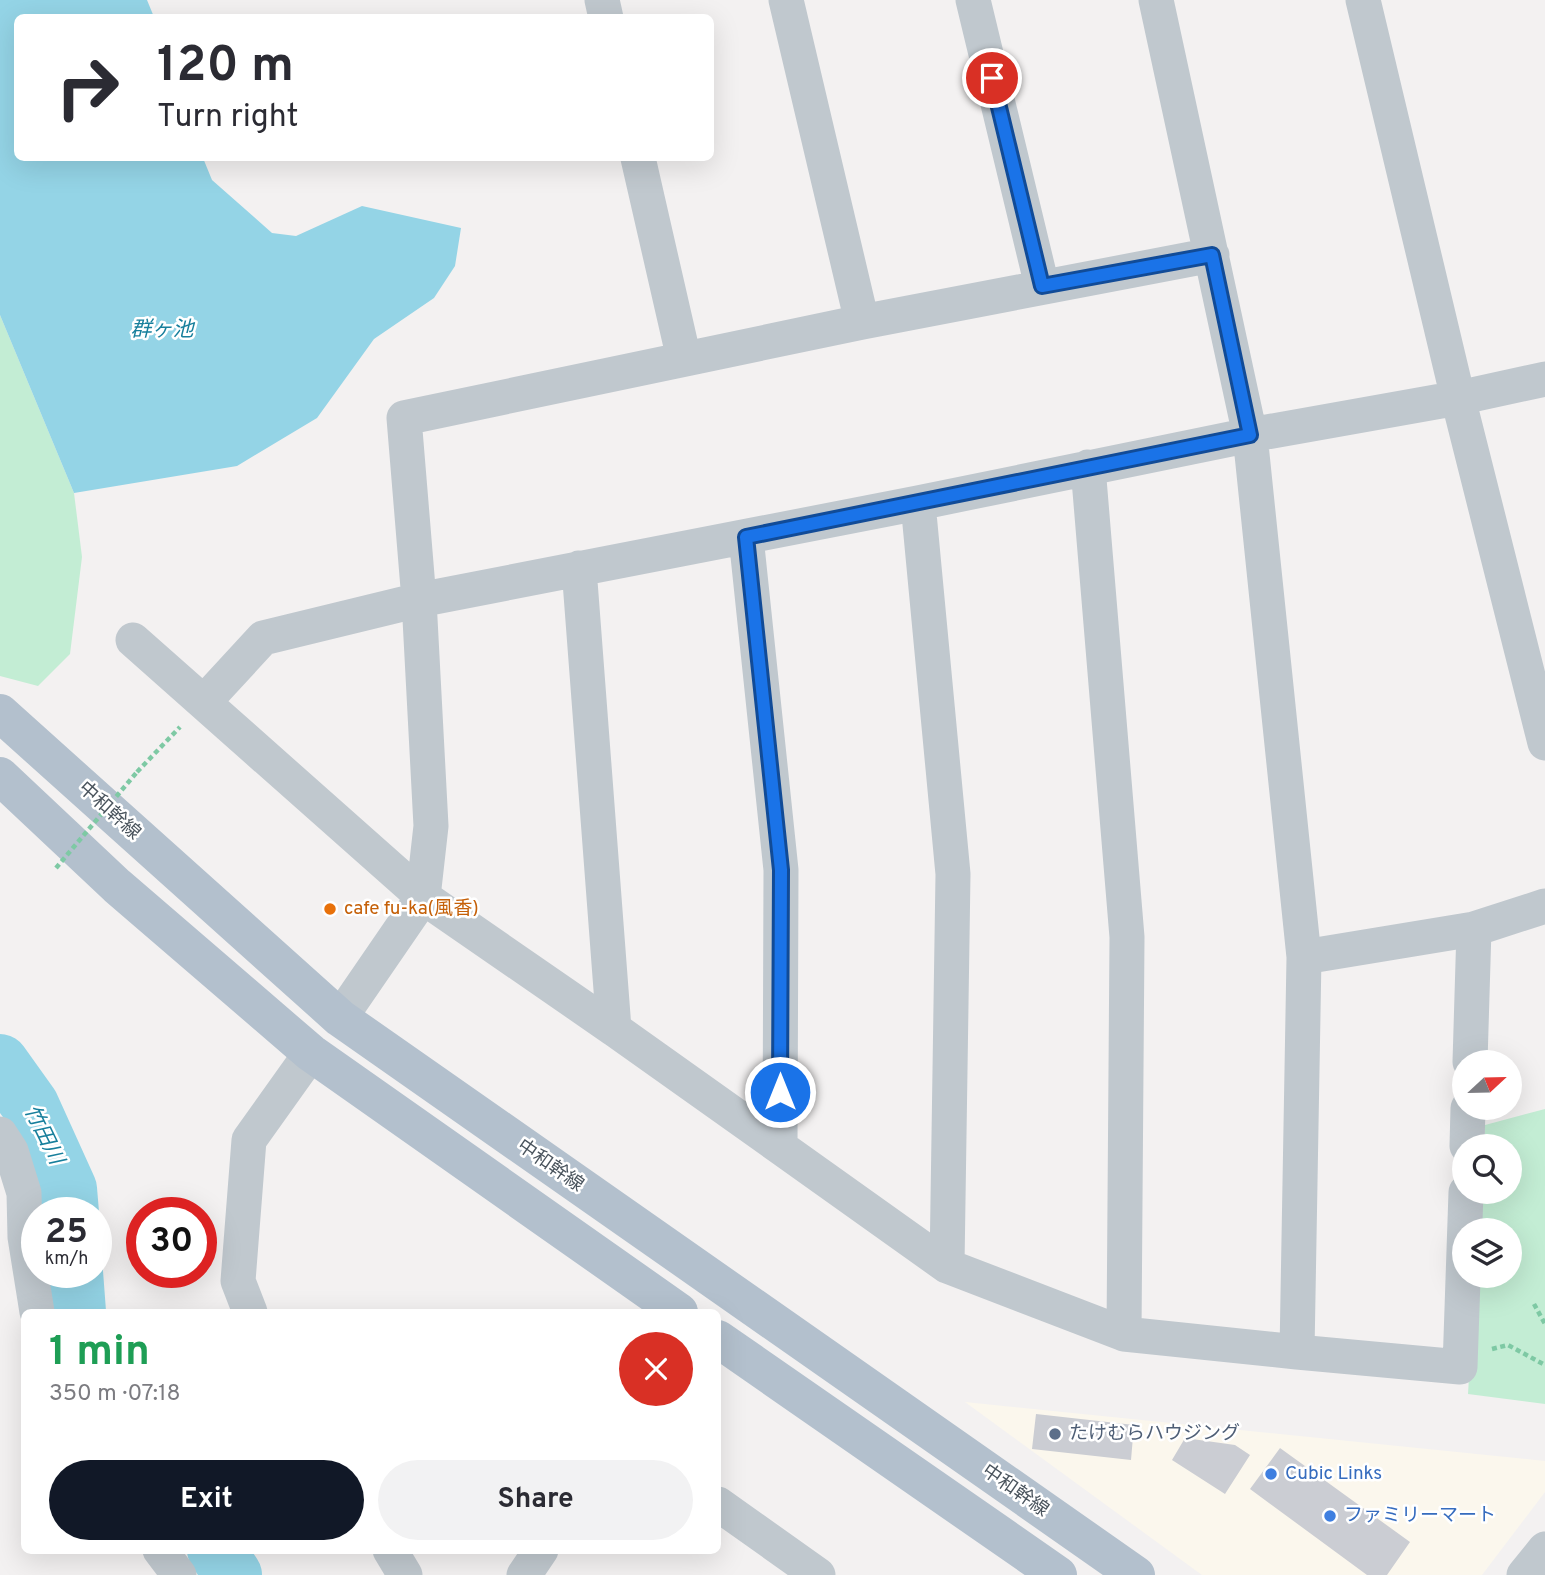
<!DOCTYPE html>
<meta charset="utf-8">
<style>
:root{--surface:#fff;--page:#f2f2f3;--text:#2b2b33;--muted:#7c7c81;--accent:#111827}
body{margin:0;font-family:Overpass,"Noto Sans JP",sans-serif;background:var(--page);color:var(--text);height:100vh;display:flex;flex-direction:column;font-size:26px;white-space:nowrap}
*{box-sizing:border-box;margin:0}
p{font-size:23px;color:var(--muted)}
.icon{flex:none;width:38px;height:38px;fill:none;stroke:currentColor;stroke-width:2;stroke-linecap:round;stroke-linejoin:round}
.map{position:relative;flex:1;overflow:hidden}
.drawer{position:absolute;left:21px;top:1309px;width:700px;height:245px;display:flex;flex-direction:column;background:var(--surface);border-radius:10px;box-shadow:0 7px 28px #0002}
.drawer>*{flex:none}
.hud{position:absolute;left:14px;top:14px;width:700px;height:147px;border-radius:10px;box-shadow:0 7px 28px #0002;background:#fff;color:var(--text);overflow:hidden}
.needle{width:46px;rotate:68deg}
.controls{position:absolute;left:1452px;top:1050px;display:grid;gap:14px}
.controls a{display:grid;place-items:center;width:70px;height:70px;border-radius:50%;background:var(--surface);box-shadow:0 7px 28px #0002;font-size:35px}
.speed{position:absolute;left:21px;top:1197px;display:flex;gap:14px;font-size:35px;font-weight:700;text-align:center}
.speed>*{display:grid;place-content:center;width:91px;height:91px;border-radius:50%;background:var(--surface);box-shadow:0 7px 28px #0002;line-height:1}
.speed small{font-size:18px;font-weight:400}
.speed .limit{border:10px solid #d22;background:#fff;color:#111}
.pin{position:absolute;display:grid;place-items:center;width:60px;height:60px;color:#fff;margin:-30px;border:4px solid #fff;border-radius:50%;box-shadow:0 2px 7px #0007}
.me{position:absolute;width:77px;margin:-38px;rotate:0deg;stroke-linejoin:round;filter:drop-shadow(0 0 5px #0008)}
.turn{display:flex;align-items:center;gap:24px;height:147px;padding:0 28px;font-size:32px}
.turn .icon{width:91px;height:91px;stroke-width:2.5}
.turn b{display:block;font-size:49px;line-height:60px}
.round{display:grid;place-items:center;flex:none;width:74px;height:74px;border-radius:37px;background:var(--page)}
.overview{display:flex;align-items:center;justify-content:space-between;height:119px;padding:0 28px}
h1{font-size:42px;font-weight:700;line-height:52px;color:#1e9e55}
.primary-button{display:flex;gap:14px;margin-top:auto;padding:14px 28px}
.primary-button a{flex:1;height:80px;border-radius:42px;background:var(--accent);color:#fff;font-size:28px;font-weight:700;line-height:80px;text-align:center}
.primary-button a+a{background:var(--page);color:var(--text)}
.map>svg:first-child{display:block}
</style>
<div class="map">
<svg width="1545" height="1575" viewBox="0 0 1545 1575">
<rect width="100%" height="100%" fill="#f3f1f1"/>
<path fill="#fbf7ed" d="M965,1402L1545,1461V1492L1482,1575H1202Z"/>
<path fill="#c3edd4" d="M0,315L74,493L82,557L70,654L38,686L0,676Z
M1545,1109V1404L1468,1394L1475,1276H1510V1230H1478L1481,1192H1510V1146H1484L1485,1125Z"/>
<path fill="#94d4e6" d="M0,0H147L154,17L18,18V158H203L212,180L272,233L296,236L362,206L461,228L455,266L434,298L374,339L317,418L237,466L74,493L0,315Z"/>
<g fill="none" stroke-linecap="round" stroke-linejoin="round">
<path stroke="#94d4e6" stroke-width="58" d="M0,1063L30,1105L68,1189L70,1213
M74,1272L77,1312
M216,1550L233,1575"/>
</g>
<path fill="#cbcdd3" d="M1036,1414L1134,1425L1131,1460L1032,1449Z
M1185,1438L1235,1445L1250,1455L1225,1494L1172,1460Z
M1280,1448L1410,1542L1387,1575H1367L1250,1489Z"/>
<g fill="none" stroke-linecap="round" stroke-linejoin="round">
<path stroke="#7ec9a4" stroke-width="4.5" stroke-dasharray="5 3.5" stroke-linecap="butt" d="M137,772L180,727
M1534,1304L1545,1324
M1492,1349L1508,1345L1545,1365"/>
<path stroke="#c0c8ce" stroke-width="35" d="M602,0L606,18
M786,0L862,322
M973,0L1042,286
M1363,0L1458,398L1545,743
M638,158L684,359
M579,568L614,1029L780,1147L781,870L746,537
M133,640L423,897L614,1029
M204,702L263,638L419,600L918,503L1250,435L1458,398L1545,379
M1474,929L1545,906
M1304,957L1474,929L1470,1062
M340,1018L423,897L431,826L419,600L404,418L862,322L1212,255
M0,1134L11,1151L24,1193L25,1237L37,1312
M1467,1146L1468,1108
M780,1147L947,1266L953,874L918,503
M947,1266L1124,1334L1127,937L1088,467
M250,1312L238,1281L249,1140L311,1053
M1124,1334L1297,1352L1304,957L1250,435L1156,0
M1297,1352L1460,1367L1466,1192
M718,1504L818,1575
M160,1550L179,1575
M390,1550L405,1575
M524,1575L541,1550
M1524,1575L1545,1549"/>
<path stroke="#b3c0cd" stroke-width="38" d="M0,713L340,1018L1136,1575
M0,776L117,886L311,1053L679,1312
M718,1339L1058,1575"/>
<path stroke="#7ec9a4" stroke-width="4.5" stroke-dasharray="5 3.5" stroke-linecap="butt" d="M56,868L137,772"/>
</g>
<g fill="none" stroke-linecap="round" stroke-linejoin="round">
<defs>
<path id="route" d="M780,1092L781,870L746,537L1250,435L1212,255L1042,286L992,78"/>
</defs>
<use href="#route" stroke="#114b97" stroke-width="18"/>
<use href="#route" stroke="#1a73e8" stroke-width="12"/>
</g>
<circle fill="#e8710a" stroke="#fff" stroke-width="2.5" cx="330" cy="909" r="7"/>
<circle fill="#5c6f8a" stroke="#fff" stroke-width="2.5" cx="1055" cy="1434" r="7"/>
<g fill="#3f7fe0" stroke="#fff" stroke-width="2.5">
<circle cx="1271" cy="1474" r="7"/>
<circle cx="1330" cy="1516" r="7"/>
</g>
<g text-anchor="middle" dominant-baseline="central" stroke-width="5" stroke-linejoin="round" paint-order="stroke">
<g font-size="19" fill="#4a545d" stroke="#fff">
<text transform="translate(109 811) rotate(42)">中和幹線</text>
<text transform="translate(550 1166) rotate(35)">中和幹線</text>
<text transform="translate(1015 1491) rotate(35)">中和幹線</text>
</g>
<g font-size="19" fill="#c56008" stroke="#fff" text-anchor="start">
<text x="344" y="909">cafe fu-ka(風香)</text>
</g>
<g font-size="19" fill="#4e5e75" stroke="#fff" text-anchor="start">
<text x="1069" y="1434">たけむらハウジング</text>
</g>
<g font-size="19" fill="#366cbe" stroke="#fff" text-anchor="start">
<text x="1285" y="1474">Cubic Links</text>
<text x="1344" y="1516">ファミリーマート</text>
</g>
<g font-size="21" font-style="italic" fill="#177f9c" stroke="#fff">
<text x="162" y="330">群ヶ池</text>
<text transform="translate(43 1135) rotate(64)">竹田川</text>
</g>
</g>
</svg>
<div class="controls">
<a><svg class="needle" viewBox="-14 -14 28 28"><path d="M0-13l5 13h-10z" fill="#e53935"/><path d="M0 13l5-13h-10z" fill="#7c7c81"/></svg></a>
<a><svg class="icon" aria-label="search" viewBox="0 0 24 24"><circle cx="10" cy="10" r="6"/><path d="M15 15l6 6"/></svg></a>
<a><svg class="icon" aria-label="layers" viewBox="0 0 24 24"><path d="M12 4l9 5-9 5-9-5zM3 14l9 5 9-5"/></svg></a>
</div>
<div class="speed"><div>25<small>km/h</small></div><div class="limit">30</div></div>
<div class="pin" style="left:992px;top:78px;background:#d93025"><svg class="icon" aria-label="arrive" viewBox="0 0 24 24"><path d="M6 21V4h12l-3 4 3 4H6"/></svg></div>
<svg class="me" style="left:780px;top:1092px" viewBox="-20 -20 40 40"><circle r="17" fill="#1a73e8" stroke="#fff" stroke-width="3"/><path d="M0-11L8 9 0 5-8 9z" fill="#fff"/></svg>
<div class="hud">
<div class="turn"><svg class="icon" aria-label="right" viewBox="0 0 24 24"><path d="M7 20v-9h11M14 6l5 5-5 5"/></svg><div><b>120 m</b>Turn right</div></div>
</div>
<section class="drawer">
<div class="overview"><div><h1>1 min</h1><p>350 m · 07:18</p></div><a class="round" style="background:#d93025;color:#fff"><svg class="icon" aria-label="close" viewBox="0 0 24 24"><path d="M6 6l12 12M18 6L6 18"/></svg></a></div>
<div class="primary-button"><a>Exit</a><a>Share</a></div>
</section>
</div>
